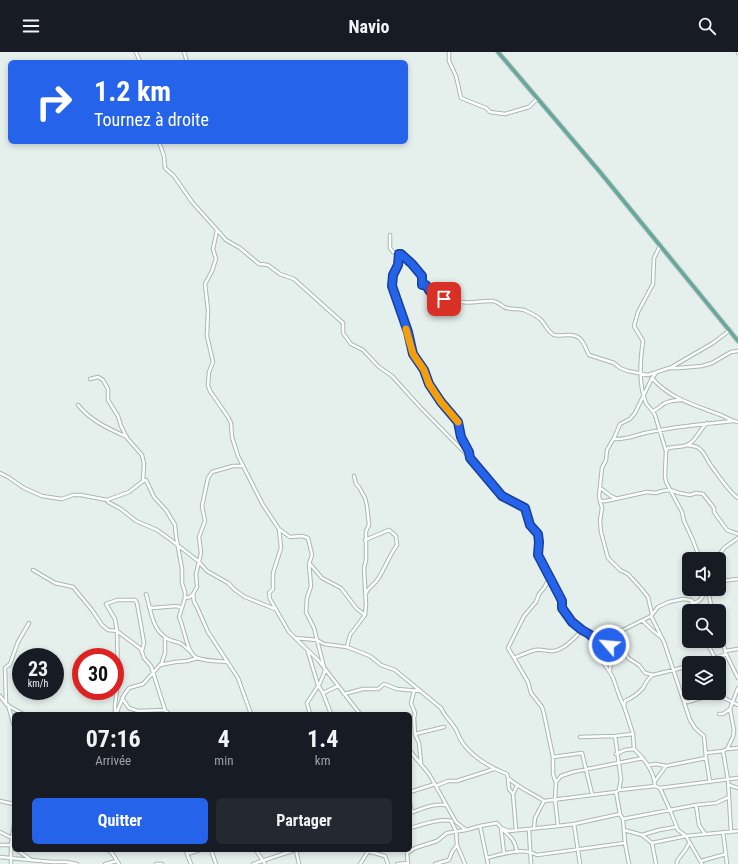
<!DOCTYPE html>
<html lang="fr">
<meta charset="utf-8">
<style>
:root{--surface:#171b24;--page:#242831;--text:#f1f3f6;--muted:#9ea1a6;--accent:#2563eb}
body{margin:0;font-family:"Roboto Condensed",sans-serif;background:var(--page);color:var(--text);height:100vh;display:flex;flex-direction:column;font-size:15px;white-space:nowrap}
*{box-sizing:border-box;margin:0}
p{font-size:13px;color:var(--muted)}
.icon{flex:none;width:22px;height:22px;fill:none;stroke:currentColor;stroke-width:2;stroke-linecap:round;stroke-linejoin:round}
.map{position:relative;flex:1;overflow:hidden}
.panel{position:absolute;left:12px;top:660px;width:400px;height:140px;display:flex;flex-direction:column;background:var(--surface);border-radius:6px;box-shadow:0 2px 6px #0003}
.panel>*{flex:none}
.top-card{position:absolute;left:8px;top:8px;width:400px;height:84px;border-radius:6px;box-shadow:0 2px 6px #0003;background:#2563eb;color:#fff;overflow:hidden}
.fabs{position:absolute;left:682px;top:500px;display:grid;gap:8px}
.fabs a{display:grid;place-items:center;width:44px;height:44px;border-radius:6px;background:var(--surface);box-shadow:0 2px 6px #0003;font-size:20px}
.speed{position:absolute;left:12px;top:596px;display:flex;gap:8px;font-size:20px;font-weight:700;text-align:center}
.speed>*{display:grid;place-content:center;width:52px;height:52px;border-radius:50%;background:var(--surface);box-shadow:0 2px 6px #0003;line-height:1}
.speed small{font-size:10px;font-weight:400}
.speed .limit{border:6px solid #d22;background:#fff;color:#111}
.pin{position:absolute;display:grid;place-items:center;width:34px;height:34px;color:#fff;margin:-17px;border-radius:8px;box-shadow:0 2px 6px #0006}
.me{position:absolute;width:44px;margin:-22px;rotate:297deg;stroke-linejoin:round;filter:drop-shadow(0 0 3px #0008)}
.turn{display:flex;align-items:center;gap:14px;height:84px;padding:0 20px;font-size:18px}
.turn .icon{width:52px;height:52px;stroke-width:2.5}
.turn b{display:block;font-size:28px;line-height:34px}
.eta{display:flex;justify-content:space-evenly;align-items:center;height:68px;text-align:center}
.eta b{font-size:24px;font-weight:700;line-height:28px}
.cta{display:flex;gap:8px;margin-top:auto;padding:8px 20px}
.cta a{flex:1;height:46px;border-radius:6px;background:var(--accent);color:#fff;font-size:16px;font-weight:700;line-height:46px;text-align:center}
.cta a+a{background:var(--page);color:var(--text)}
header{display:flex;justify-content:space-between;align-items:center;height:52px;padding:0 20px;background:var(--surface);font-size:18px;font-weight:700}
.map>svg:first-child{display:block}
</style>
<header><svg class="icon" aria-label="menu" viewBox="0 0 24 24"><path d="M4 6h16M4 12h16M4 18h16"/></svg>Navio<svg class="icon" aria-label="search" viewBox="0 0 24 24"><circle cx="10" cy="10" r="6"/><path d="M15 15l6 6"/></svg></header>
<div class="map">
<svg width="738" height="812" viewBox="0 0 738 812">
<rect width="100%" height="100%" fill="#e5efeb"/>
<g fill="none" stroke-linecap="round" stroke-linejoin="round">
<defs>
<path id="minor" d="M136,0L140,10
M184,0L187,10
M449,0V9L456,24L461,46L486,56L490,60L505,62L529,55L537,47
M738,0V1
M159,90L164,104L165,116L174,124L192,150L226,188L240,196L259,212L268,213L280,222L294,227L343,271V281L351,292L363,298L379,315L392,324L421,356L470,406L502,444L525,457L530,473L538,482L539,490L538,503L559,543C561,548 560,553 562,558C567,570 580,575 589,582C592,584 594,587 596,588C600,591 604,589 608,589C621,590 623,596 628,606L639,613L645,621L653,623L689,614
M217,178L213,197L216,207L212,219L205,232L208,258L207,284L213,310L209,320L208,333L210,339L228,365L231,371L232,385L238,404L263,453L279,477L281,496L273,521V537L269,541L270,547L289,580L319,609L360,662
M390,183V196L393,200L399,202
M660,194L654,206L653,232L638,260L634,274L643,289C640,309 638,332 646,351C648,355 653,358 655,363L666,399L665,424L666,430L682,460L684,469L692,486L700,507
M426,233C432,245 437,247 451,247
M670,316L713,291L730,278
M652,326C669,346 694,353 718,362C725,364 731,369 738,370
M90,327L98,325L103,328L108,337V348L118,364L121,374L127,386L142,403L144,412L143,429
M78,353C91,369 109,377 127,385
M653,359C658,357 660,354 665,351C670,349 676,348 682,348
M614,387C628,388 637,382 650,380C677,374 705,372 733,369
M688,393C691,394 695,394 697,395C705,399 707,409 712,415C719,424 729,440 738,446
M666,399L668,396C673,395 679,395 684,394C695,392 699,378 707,371
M470,406L469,400L461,385L458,370L441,350L429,332L424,319L413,302L408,280L392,234L393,223L398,213L399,202H401L412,212L422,224V233C437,232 443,245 457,249C468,253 481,248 493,249C498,250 500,252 504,255C509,258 517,256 524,258C531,261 538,264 542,269C546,274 548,280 554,283C558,284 563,283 567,283C582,282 583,291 589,303L614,311L620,316L628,319L648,323L669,316H679L702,314L712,311L731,300L738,299
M0,421L8,425L24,436L42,444L62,447L73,443H81L107,448L129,440L143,429L146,428L154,445L166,458L175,473L176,484L182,517V531L185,540V546
M600,436C606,439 608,444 615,446
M600,449L599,444L602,416L606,408L607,398L615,384L620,372L630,367L635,361L652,326L656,321
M108,450L121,457L136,469L157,478L171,488L198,509L207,519L228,531L235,538L245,545L275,557
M279,477L290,485L302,484L308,486L312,503L309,512L311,534L307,546L306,560L314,576L317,588L324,592L347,595L370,604L381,613L395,618L441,656C445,665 450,668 455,676C458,681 459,686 462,690C472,705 491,716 507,722L508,726C519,736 532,741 544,749L616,740L620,762L623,767L625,791L629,812
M365,488L389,478L396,484L397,493C389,504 385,516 378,527C374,533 369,534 366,541
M706,507L720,502L724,496L738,486
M310,512L322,526L341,536L357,557L365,563
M33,518L55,531L73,535L92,558L102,573L108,578L117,579L141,597L144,606L151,614L165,658L169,662
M719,531L722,529L738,527
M708,537L712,559
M146,542C151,557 151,575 165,585C169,589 175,589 180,591C184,593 187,597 190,599
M193,542L194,550L197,555L208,580L238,626L251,662
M691,549L693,559
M149,555L152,556L177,554L182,556
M652,562L648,545L640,535L628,522L620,518L608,506L601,480L600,469L602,456L600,449H606L647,440L656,441L662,439L670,438L679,441L690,443L696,441L703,442L714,456V460L727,478L738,482
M651,564L664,590L690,668L695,676L704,684L706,706L710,730
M643,569L652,578L662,586
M719,576L726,602L738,626
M590,582L623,578L651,564L658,555L669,550L683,547L691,548L694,551C701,550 704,543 706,537
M295,586L317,588L325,619L320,631L307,651L310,662
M597,589C599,595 599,603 601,607C604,613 609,618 612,624C617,634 618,644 624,654
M706,589L715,606
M604,591L612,596C613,604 610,611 610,619
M347,595L350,583L365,563L366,553L364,516L366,508V479L369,473L367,454L365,446L359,435L356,432L354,424
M725,599L738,597
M308,600L318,633L323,641
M514,606L508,596L524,564L536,550L539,542L544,536L550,526
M226,610C217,609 206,609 197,606C187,602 184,575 179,565L185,546L190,545L193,542L197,535L196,522L201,501L199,485L205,469L202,454L208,426L212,420L233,414H243
M702,611L726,602
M161,613L165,601V585
M414,639L411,651L415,661L414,666L415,682L419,691L421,711
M344,642L363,637H378L384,632L397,637L420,639
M0,644L7,653L23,662
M122,646L129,656L138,659L165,658
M685,649L688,650L707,644L715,646H724L738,653
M6,651L5,616L10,612L18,590L29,571
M8,653L14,674
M115,662V653L118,630L117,579L115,567L106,552L117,548H135L137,551L144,591L142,599
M116,662L124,643L129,636L143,632L160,613L175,610L187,609L198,606
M331,662L323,641L338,634
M719,662H723L730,657
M415,682L444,675
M615,684L621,727L619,738
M580,685L615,684L633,682
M634,697L633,682L624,654L625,649C632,646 638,642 643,636C646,631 647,627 653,623
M727,697L738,696
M410,699L429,722L456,770L466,778L480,774L488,812
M706,701L723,699
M616,702L625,698L634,697C644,707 654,718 655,734
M553,705L544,662L542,655L531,641L528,630L514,606C521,603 528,600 535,598C541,597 546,599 551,599C562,600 575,586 582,578
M649,713L656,712L666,714L706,706
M508,726L509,737L513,742L516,778
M655,729L666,714
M556,730L561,724L573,720L643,706
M729,733L738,736
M436,734L448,729H457L494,717
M660,736L738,726
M410,740L435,732
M616,740L619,738L655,734L660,736L670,758L678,778L686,784L702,812
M513,742L517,734
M592,742L582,701L553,705V722L556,731L555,747L558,774L574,772L620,762
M0,749L14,752
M410,752L412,760
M696,753L699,773L705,782
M410,761C424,756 431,752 446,753
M623,767L696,753L716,751L729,745
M574,772L580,812
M480,774L497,771C507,784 514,783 517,800
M410,776C422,773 439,766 452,769
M534,776L535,766L544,749
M529,778L531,812
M624,778L642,783L652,791L686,784L738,779
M0,780L14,787
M723,780L727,812
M731,780L728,728L723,699L727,697L733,685L734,678L730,657L738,636
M642,783L659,778L676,775
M652,791L656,812
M0,793H11L14,796
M457,793L465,812
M17,798L30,807
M108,798L112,801L119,812
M186,798L187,802
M211,798L216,812
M256,798L265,812
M296,798L299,812
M367,799L385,804L388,812
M504,801L501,776L509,779L558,774
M0,805L52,810H66L77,812
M487,806C502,802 522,795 537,803L625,791
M701,809L726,802
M11,812V793L14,773
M105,812L117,809
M156,812H162
M191,812L187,802L200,798
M253,812L295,798
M360,812L369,798
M397,812L407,811
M408,812L407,801L415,796L437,789L447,781L466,778
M435,812L449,808L452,800L457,793L456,779L451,769
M677,812V809L686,797L689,791"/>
<path id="major" d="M498,0L600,120L738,289"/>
</defs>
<use href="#minor" stroke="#a7b8b3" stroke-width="4.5"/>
<use href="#major" stroke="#c1cac8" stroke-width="5.5"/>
<use href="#minor" stroke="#fff" stroke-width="2.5"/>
<use href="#major" stroke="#66a89b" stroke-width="3.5"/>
</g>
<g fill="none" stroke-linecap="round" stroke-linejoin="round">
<defs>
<path id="route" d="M444,247C434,245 430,241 426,233H422V224L412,212L401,202H399L398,213L393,223L392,234L408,280L413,302L424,318L429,332L441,350L458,370L461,385L469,400L470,406L502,444L525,456L530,473L538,482L539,490L538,503L559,543L562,549V556L572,570L582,578L589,582L597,589L609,593"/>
</defs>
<use href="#route" stroke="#184099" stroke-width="10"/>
<use href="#route" stroke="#2563eb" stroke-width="7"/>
<path stroke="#f59e0b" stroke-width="7" d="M406,277L413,302L424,318L429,332L441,350L458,370"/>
</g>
</svg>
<div class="fabs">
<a><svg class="icon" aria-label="sound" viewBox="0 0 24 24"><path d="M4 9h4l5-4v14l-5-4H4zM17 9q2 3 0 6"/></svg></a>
<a><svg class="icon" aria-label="search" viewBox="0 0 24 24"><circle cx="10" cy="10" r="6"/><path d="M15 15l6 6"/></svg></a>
<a><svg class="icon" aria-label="layers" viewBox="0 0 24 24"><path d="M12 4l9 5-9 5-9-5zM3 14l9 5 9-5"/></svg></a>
</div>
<div class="speed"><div>23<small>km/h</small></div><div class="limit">30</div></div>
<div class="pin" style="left:444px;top:247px;background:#d93025"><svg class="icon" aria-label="arrive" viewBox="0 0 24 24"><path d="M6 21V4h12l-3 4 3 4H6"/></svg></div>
<svg class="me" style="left:609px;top:593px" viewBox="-20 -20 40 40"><circle r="17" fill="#2563eb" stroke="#fff" stroke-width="3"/><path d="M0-11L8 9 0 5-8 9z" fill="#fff"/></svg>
<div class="top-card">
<div class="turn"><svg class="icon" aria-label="right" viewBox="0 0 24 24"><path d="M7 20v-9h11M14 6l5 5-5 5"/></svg><div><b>1.2 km</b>Tournez à droite</div></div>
</div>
<section class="panel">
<div class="eta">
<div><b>07:16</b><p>Arrivée</p></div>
<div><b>4</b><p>min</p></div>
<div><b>1.4</b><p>km</p></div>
</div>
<div class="cta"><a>Quitter</a><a>Partager</a></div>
</section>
</div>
